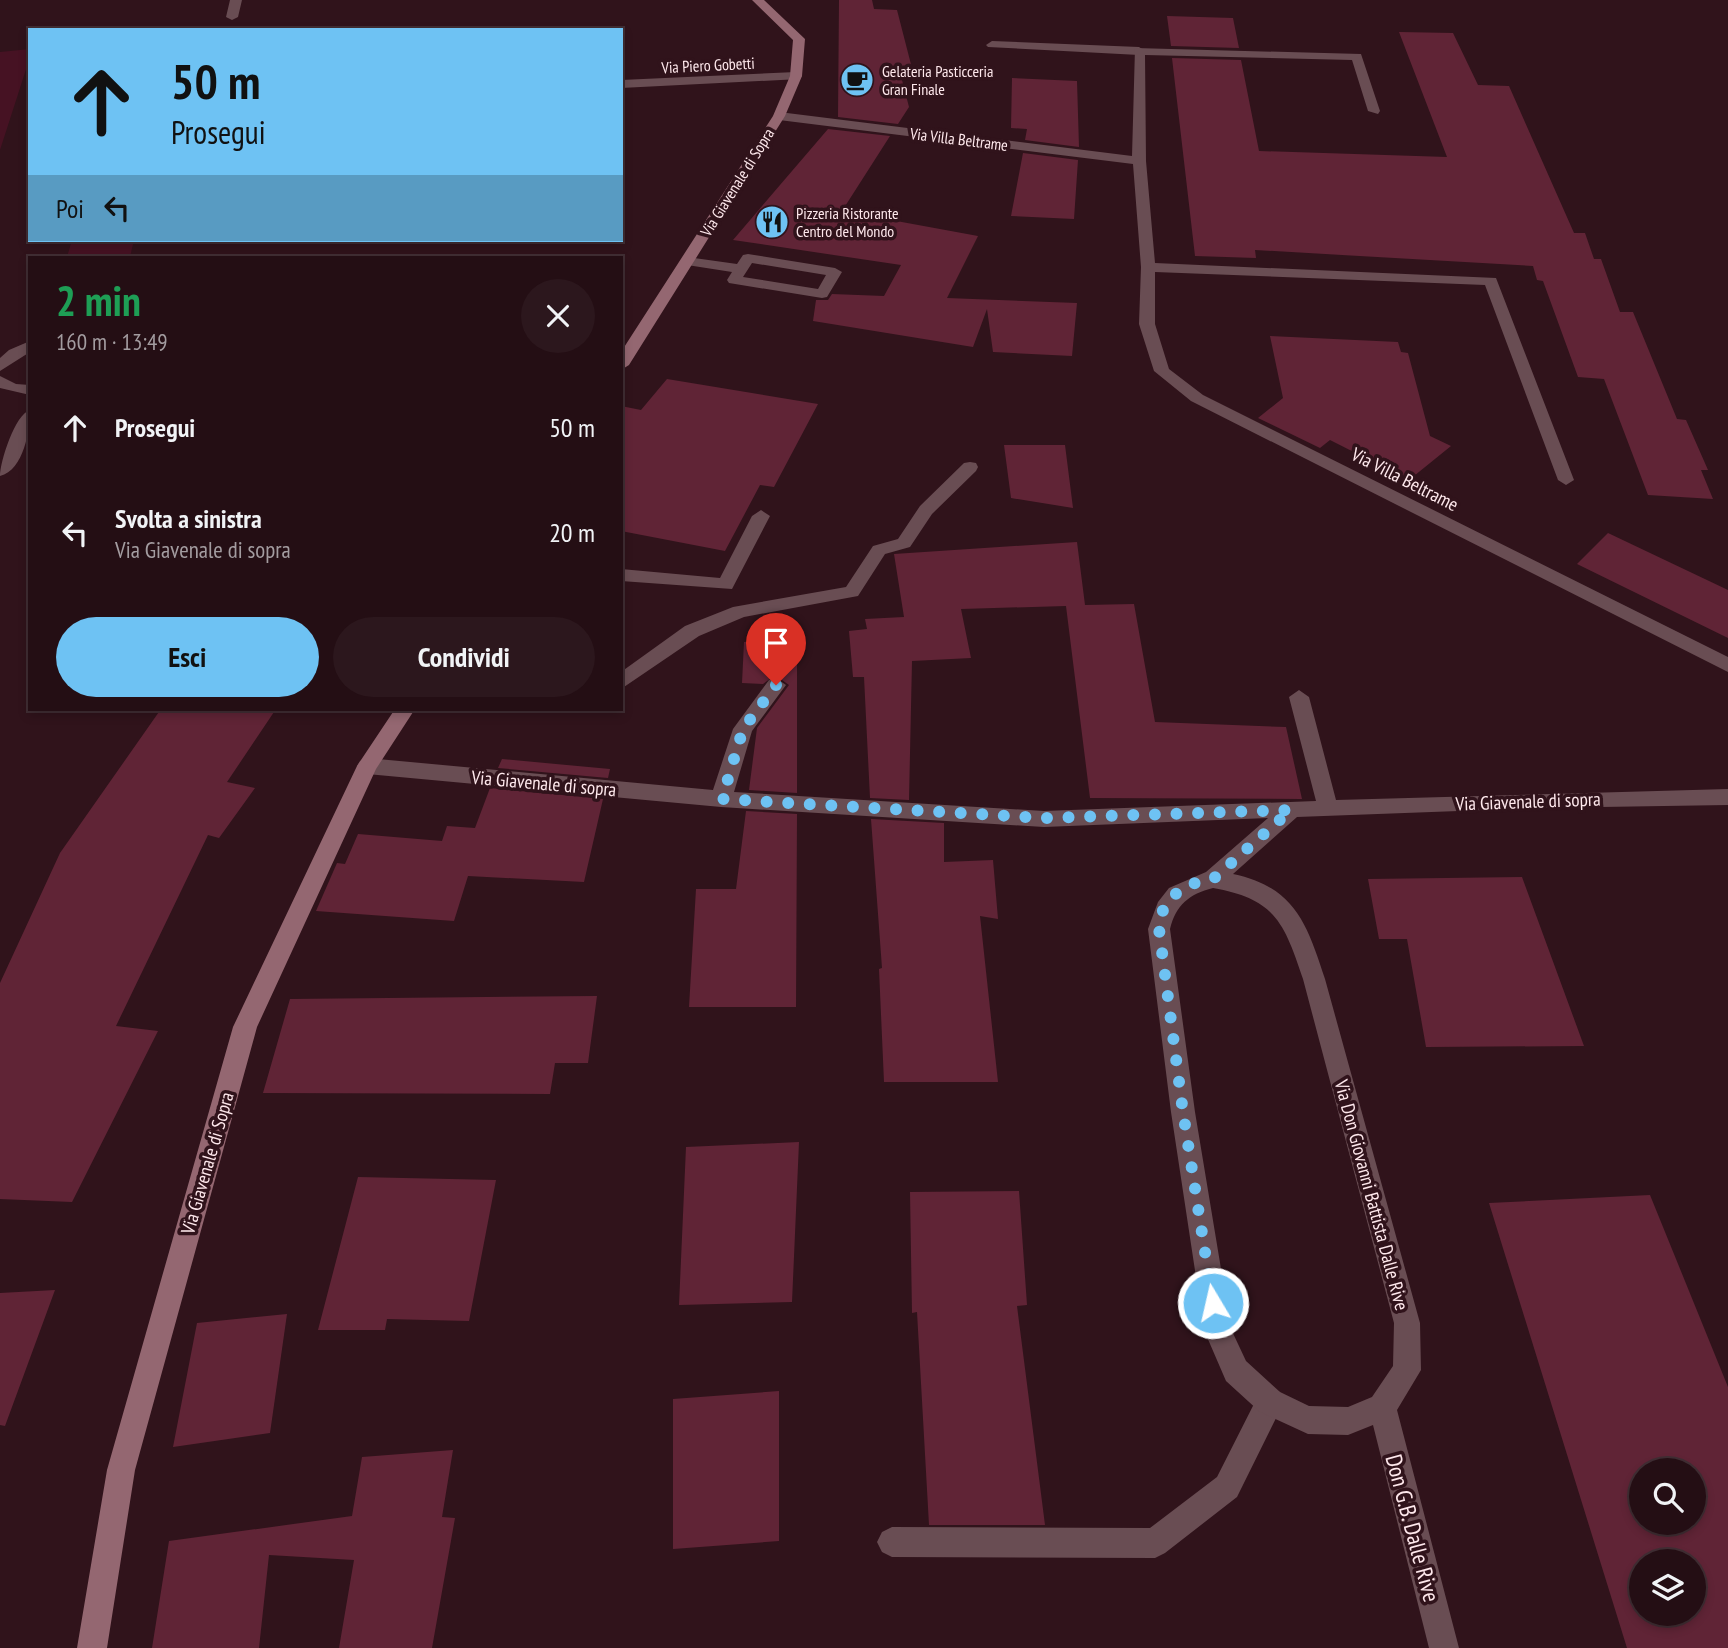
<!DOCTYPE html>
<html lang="it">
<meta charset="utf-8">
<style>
:root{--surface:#240e14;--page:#2c171d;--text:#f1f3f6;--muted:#a39ca0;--line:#412e34;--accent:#6ec2f3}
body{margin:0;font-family:"PT Sans Narrow",sans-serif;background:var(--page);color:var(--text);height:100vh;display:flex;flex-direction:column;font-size:26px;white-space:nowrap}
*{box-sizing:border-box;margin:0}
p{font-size:23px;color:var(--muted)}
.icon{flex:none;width:38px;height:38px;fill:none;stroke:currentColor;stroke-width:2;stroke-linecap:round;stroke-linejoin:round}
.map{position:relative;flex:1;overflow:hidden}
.side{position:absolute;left:28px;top:256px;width:595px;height:455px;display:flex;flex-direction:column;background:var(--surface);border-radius:0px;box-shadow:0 4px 10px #0003,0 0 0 2px var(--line)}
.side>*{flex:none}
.hud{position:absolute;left:28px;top:28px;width:595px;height:214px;border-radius:0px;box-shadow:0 4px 10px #0003,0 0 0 2px var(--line);background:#6ec2f3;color:#111;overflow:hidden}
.tools{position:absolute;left:1629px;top:1458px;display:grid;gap:14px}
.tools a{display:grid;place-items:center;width:77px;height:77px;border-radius:50%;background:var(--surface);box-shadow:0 4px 10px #0003,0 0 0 2px var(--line);font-size:35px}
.pin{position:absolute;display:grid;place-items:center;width:60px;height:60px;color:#fff;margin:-72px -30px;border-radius:50% 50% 50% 0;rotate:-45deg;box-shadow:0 0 7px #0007}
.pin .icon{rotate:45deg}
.me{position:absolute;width:77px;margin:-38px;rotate:351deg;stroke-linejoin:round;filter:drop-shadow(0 0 5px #0008)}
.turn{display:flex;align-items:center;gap:24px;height:147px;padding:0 28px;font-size:32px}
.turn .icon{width:91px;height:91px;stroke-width:2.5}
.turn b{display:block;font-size:49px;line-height:60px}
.then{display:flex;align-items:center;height:66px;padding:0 28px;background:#0003;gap:14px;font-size:26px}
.round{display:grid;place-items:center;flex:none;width:74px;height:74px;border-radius:37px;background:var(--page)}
.headline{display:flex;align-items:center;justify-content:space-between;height:119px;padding:0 28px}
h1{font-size:42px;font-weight:600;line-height:52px;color:#1e9e55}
.button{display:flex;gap:14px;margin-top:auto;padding:14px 28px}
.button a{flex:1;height:80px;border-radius:42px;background:var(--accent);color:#111;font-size:28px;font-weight:600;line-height:80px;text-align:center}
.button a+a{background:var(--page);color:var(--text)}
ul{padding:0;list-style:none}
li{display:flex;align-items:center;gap:21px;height:105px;padding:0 28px}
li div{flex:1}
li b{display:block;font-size:26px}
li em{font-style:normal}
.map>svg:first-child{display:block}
</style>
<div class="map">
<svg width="1728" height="1648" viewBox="0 0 1728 1648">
<rect width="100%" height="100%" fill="#30131b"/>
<path fill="#461223" d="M30,49V57L0,150V52Z
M72,240H134L130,257H67Z"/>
<path fill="#602436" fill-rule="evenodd" d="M839,0H872L874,9L897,10L915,80H902L909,107L898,124L838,117Z
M1167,16L1233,18L1239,48L1171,46Z
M1399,32L1453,33L1478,85L1509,86L1574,233H1585L1594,259H1601L1620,312H1633L1677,419L1686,420L1708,470H1701L1713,499L1648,495L1604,379L1578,377L1543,281L1537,280L1533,266L1255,250L1256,258L1195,256L1172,58L1241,60L1259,151L1447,157Z
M1012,78L1077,81L1079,147L1025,140L1027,129L1011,128Z
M828,129L890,136L842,211L978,236L947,298L1077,303L1072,356L993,352L987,309L973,347L813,321L816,300H828L832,294L884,296L901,265L733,240Z
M1023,153L1078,160L1074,219L1011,216Z
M1270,336L1398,342L1401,352L1408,353L1430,436L1451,446L1409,480L1330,440L1320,448L1258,418L1283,398Z
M667,379L818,404L774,487L760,485L725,551L621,531V406L641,410Z
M1004,445H1065L1073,508L1011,498Z
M1608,533L1728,590V638L1577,564Z
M1077,542L1085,605L1134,604L1155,722L1286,727L1302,799L1090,798L1066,606L961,609L971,658L912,661L909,800L870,798L864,677H853L849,631L867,629L865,619L904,617L894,554Z
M770,634L797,635V793L749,790L757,728L789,685L775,675L763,684L742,683L744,642L769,639Z
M161,709H276L227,782L255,788L219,838L208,835L116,1026L158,1031L72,1202L0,1199V983L60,853Z
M502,759L610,769L608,778L498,768Z
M490,788L603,799L584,882L468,876L454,921L316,911L337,863L345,864L358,834L442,841L447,826L475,828Z
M746,811L797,814L796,1007H689L696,889H736Z
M871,819L944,823V862L993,860L998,919L980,916L998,1082H884L879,969L882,968Z
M1522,877L1584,1046L1426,1047L1407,939H1379L1368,879Z
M597,996L588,1063H555L550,1094L263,1093L290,999Z
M799,1142L792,1302L679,1305L686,1147Z
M358,1177L496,1180L469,1321L387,1319L385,1330H318Z
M1019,1191L1027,1305L1017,1306L1045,1525H929L917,1312L912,1313L910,1192Z
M1650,1195L1728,1387V1648H1627L1489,1203ZM1642,1470H1694V1522H1642ZM1642,1561H1694V1614H1642Z
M55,1290L5,1426L0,1425V1293Z
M287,1314L270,1433L173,1447L197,1323Z
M779,1391V1541L673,1549V1399Z
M453,1450L442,1517L455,1518L432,1648H339L354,1560L269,1555L259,1648H152L169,1541L352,1516L362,1457Z"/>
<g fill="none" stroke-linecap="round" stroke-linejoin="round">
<path fill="#694d53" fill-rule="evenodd" d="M992,41L1139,47L1145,51L1139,55L988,47L986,45Z
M748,254L835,268L842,272L827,297L822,298L729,283L727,280L732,272L687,265L680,261L687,257L737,264L743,255ZM752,263L826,275L818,289L743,277Z
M1270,1388L1280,1392L1284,1402L1237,1497L1165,1553L1155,1558L892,1557L882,1552L877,1542L882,1532L892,1527L1150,1528L1217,1477L1260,1392Z"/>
<path fill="#694d53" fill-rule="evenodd" d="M230,0H242L238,17L232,20L226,17Z
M1135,48L1361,54L1380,111L1378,114L1368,111L1352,60L1145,55L1146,161L1155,263L1496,278L1574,480L1566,485L1558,480L1485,285L1155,272V324L1169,369L1203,395L1728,657V672L1191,401L1154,371L1139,324L1141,267L1133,164L779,120L773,116L779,112L1132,156Z
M796,72L802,76L800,79L621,88V80Z
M30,341V352L0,371V358L9,350Z
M0,376L16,384L30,385V395L0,388Z
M30,410C30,430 24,470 0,476C0,462 15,414 30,410Z
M970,462L976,463L978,467L976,471L932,514L910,547L885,554L858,596L744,617L699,636L621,689V672L685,626L733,607L846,587L873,546L898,539L920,506L964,463Z
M761,510L770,516L732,589L621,581V569L720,578L752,516Z
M776,678L786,685L752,731L734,792L1044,811L1316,801L1289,697L1299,690L1309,697L1336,800L1728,789V805L1537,808L1297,817L1233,874C1295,887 1307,924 1325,979L1420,1323L1421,1370L1397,1410L1459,1648H1429L1373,1425L1348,1435L1308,1434L1260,1412L1226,1381L1204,1330L1171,1112L1148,929L1158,902L1169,888L1206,872L1268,818L1044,827L721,807L367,774L360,771L357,766L360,761L367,758L713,790L733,729L769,680ZM1213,888C1275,899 1284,922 1303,979L1394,1323L1393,1366L1372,1397L1348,1407L1309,1406L1280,1392L1246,1361L1231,1329L1195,1112L1170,929C1176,905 1189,894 1213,888Z"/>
<path fill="#946771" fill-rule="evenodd" d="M752,0H764L805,39L802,76L785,116L629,365L621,370V352L773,116L790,76L793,40Z
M395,709H415L376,769L257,1027L135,1470L107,1648H77L107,1470L233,1027L357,766Z"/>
</g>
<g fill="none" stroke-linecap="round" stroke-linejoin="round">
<path stroke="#6ec2f3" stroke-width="12" stroke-dasharray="0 21.6" d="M776,685L743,729L722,799L1044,818L1291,810L1213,879L1191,884L1174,895L1163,910L1159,929L1183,1112L1213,1303"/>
</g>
<defs>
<symbol id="cafe-disc" viewBox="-11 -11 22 22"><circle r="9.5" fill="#6ec2f3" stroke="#30131b"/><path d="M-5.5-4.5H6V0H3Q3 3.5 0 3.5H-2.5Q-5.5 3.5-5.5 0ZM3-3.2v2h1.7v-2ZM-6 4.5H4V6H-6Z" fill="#111"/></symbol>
<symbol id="restaurant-disc" viewBox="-11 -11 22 22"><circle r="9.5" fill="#6ec2f3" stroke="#30131b"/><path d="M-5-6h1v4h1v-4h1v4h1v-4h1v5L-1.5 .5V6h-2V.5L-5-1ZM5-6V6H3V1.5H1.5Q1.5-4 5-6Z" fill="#111"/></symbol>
</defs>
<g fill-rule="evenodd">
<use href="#cafe-disc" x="838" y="61" width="38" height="38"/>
<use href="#restaurant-disc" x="753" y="203" width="38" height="38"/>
</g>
<g text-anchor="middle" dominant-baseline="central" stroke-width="7" stroke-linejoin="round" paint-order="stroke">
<g font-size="16" fill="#fee8ec" stroke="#30131b">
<text transform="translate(708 65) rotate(-3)">Via Piero Gobetti</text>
<text transform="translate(959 139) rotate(7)">Via Villa Beltrame</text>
<text transform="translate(737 182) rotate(-58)">Via Giavenale di Sopra</text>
</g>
<g font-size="16" fill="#fee8ec" stroke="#30131b" text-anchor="start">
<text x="882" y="71">Gelateria Pasticceria<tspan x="882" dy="18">Gran Finale</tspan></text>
<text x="796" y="213">Pizzeria Ristorante<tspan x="796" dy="18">Centro del Mondo</tspan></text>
</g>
<g font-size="19" fill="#fee8ec" stroke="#30131b">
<text transform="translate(1405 479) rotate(27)">Via Villa Beltrame</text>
<text transform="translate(544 783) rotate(5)">Via Giavenale di sopra</text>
<text transform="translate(1528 801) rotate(-2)">Via Giavenale di sopra</text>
<text transform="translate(207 1163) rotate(-74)">Via Giavenale di Sopra</text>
<text transform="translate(1372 1195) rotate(75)">Via Don Giovanni Battista Dalle Rive</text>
</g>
<g font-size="23" fill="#fee8ec" stroke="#30131b">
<text transform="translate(1413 1528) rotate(75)">Don G.B. Dalle Rive</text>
</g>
</g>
</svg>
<div class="tools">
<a><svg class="icon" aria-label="search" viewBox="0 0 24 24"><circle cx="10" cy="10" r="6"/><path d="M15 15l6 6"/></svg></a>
<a><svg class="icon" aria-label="layers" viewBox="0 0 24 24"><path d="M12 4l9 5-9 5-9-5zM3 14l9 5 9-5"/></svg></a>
</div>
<div class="pin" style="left:776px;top:685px;background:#d93025"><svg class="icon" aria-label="arrive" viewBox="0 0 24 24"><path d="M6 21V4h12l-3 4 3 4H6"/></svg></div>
<svg class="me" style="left:1213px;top:1303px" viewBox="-20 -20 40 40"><circle r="17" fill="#6ec2f3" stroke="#fff" stroke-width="3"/><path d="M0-11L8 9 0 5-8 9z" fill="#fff"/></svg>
<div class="hud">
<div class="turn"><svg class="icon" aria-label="ahead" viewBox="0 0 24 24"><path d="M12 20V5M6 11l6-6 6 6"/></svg><div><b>50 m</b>Prosegui</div></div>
<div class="then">Poi<svg class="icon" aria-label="left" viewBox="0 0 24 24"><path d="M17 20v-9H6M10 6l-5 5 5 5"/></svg></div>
</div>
<section class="side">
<div class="headline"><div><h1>2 min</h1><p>160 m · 13:49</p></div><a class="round"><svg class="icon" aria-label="close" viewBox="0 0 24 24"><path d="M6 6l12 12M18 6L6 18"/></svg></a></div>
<ul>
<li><svg class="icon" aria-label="ahead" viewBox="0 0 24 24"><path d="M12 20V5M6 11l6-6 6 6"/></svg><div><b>Prosegui</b></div><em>50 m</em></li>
<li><svg class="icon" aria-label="left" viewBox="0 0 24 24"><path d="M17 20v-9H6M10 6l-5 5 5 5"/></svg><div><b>Svolta a sinistra</b><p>Via Giavenale di sopra</p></div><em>20 m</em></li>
</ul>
<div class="button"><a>Esci</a><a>Condividi</a></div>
</section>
</div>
